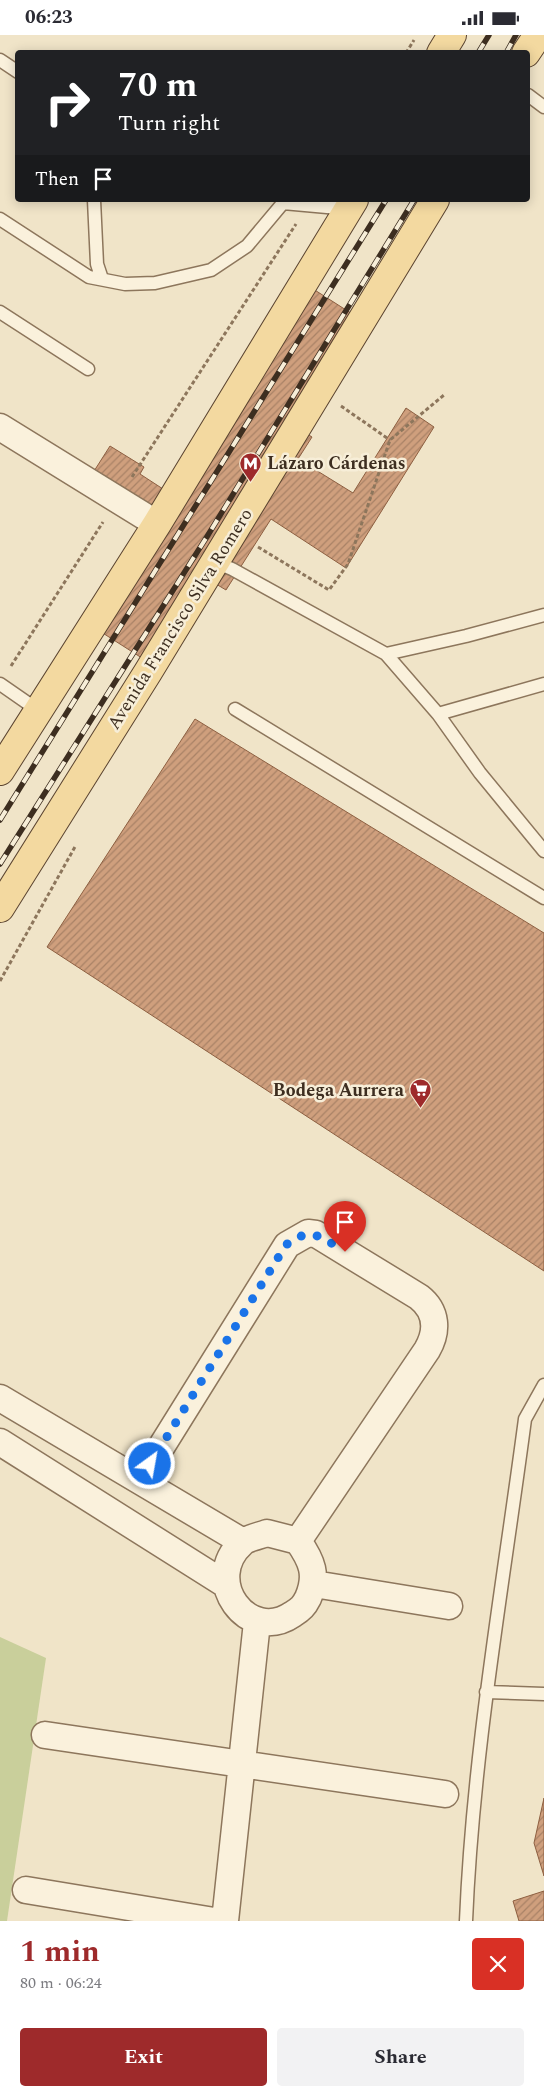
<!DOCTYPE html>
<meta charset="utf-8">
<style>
:root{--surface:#fff;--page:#f2f2f3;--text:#2b2b33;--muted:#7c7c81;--accent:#9e2a2b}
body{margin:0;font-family:Spectral,serif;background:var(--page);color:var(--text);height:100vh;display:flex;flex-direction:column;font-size:19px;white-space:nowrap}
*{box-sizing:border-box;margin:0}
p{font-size:16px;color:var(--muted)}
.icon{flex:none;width:28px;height:28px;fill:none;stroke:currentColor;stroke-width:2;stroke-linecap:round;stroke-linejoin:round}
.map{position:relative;height:1886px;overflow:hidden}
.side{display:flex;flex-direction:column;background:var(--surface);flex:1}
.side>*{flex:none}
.hud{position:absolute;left:15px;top:15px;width:515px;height:152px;border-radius:5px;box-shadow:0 2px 12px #0003;background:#202124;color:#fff;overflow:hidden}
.pin{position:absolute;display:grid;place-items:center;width:42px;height:42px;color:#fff;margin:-51px -21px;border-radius:50% 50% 50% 0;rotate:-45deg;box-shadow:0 0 5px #0007}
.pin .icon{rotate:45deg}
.me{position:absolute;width:55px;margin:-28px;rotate:32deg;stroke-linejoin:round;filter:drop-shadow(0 0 4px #0008)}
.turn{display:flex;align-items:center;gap:18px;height:105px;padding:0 20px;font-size:22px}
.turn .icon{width:65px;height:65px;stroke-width:2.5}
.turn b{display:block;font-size:35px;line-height:42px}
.then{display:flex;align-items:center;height:48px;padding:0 20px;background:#0003;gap:10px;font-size:19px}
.round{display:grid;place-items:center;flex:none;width:52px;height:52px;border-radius:5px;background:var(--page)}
.overview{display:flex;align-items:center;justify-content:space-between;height:85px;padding:0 20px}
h1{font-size:30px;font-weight:700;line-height:38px;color:var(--accent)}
.cta{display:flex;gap:10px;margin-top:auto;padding:10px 20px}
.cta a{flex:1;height:58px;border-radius:5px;background:var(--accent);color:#fff;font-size:20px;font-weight:700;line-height:58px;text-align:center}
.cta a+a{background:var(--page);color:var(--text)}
.status{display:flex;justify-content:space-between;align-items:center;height:35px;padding:0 25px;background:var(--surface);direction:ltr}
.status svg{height:14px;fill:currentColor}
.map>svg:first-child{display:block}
</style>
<div class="status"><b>06:23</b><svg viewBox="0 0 49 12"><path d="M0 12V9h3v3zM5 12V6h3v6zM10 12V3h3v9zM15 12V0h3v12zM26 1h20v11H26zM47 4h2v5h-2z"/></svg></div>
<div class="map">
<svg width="544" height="1886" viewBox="0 0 544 1886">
<defs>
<pattern id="building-hatch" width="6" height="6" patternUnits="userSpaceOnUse" patternTransform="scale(1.25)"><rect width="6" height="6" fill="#cf9f7d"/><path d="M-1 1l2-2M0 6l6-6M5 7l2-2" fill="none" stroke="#a98266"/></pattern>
</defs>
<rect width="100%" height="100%" fill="#f0e4c8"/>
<path fill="#c9cf9b" d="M0,1602L46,1623L7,1886H0Z"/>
<path fill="url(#building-hatch)" stroke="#8d5f41" d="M310,252L368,289L301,395L312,402L298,424L353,458L406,373L434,392L346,533L271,484L226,555L211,546L156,632L98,595L143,487L82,455L110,411L144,432L140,439L163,454Z
M195,684L544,898V1236L47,912Z
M544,1763V1841L534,1808Z
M544,1856V1886H519L513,1866Z"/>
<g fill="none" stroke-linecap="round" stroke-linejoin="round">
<defs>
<path id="service" d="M0,25L18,37
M528,60L544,72
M94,165L97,229L102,244
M0,184L89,242L125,249L155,248L211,235L247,211L283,168L349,174
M0,277L88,334
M215,527L232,534L386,619L438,679L480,738L544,816
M386,619L466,601L544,580
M0,649L39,676
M235,674L544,863
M438,679L544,649
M486,1657L544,1659
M466,1886C473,1717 503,1551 525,1384L544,1350"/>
<path id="minor" d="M0,392L157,489
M0,1363L243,1507
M0,1407L225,1549
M140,1446L287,1210L308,1198L316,1199L419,1262C437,1276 438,1296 427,1315L298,1506
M267,1498L298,1506C312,1526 318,1540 308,1563C304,1571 301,1574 293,1579C248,1610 201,1545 242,1508C247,1503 259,1501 267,1498Z
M314,1549L449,1571
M45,1700L445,1759
M26,1855L214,1886
M225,1886L257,1587"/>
<path id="primary" d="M441,18L452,0
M526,18L538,0
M0,736L157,489L354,165
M0,873L148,637L435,165"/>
</defs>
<use href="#service" stroke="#8d765c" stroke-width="15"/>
<use href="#minor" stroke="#8d765c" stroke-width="29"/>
<use href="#primary" stroke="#5b4430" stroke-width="30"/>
<path stroke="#8d765c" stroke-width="3" stroke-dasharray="4 2.5" stroke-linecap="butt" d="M406,18L414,5
M341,371L390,405
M132,442L296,189
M258,512L329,555L348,529L390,405L444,360
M11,631L103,487
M0,946L76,810"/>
<use href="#service" stroke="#faf1dc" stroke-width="12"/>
<use href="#minor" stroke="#faf1dc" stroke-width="26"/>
<use href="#primary" stroke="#f3d9a0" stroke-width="28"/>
<defs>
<path id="rail" d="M478,18L489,0
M506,18L516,0
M0,785L386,165
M0,829L208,500L414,165"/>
</defs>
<use href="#rail" stroke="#3d2e20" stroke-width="5.5"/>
<use href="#rail" stroke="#f7eed8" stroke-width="4" stroke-dasharray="11" stroke-linecap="butt"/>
</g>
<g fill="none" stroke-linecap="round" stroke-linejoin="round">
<path stroke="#1a73e8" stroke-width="9" stroke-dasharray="0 16.2" d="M150,1429L286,1210C311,1190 323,1203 345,1217"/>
</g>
<defs>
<symbol id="metro-pin" viewBox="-11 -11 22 30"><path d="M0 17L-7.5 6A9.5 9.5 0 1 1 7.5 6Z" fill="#9e2a2b" stroke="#f7eed8"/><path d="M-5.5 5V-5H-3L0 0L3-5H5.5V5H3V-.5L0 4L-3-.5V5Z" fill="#fff"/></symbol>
<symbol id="supermarket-pin" viewBox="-11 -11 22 30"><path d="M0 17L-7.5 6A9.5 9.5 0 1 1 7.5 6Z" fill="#9e2a2b" stroke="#f7eed8"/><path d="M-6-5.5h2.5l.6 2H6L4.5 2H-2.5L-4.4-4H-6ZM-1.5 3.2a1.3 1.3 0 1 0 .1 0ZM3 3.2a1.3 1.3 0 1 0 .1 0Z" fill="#fff"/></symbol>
</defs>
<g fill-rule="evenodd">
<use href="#metro-pin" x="238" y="416" width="25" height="34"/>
<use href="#supermarket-pin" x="408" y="1042" width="25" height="34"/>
</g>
<g text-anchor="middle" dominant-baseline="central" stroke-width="5" stroke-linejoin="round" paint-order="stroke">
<g font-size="18" font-weight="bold" fill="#3d2e20" stroke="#f7eed8" text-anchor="start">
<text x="267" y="428">Lázaro Cárdenas</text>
<text x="404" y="1055" text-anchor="end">Bodega Aurrera</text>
</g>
<g font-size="18" fill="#3d2e20" stroke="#f7eed8">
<text transform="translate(180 584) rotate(-58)">Avenida Francisco Silva Romero</text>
</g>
</g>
</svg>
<div class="pin" style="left:345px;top:1217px;background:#d93025"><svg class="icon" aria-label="arrive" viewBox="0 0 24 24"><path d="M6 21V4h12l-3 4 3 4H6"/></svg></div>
<svg class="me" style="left:150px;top:1429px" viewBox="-20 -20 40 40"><circle r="17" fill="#1a73e8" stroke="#fff" stroke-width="3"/><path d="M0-11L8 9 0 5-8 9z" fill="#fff"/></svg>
<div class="hud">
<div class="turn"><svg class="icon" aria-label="right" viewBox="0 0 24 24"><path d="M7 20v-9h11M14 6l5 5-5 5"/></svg><div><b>70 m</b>Turn right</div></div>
<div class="then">Then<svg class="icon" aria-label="arrive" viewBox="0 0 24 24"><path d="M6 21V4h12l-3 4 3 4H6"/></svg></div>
</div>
</div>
<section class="side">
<div class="overview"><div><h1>1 min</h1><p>80 m · 06:24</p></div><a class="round" style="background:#d93025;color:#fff"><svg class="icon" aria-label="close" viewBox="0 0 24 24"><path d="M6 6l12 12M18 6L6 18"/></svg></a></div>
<div class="cta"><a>Exit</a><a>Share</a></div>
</section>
